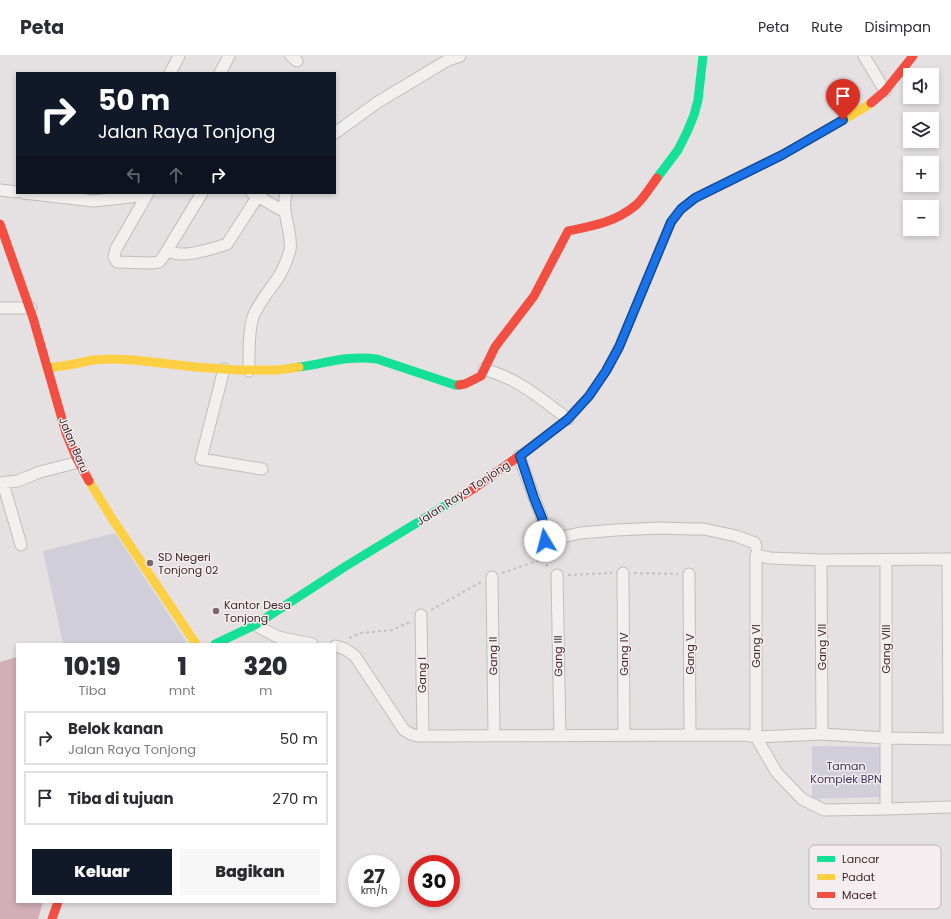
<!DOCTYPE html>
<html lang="id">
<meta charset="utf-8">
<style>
:root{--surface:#fff;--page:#f7f7f7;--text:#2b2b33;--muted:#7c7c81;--line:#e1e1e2;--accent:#111827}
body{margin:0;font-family:Poppins,sans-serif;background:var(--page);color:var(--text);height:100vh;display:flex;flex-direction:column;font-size:15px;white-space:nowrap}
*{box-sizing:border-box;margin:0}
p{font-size:13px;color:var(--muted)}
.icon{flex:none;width:22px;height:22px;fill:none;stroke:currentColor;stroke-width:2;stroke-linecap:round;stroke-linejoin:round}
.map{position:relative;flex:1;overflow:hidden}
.sheet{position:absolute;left:16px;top:587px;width:320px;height:260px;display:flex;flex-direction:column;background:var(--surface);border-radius:0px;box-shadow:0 2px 6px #0003}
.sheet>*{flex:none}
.guide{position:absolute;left:16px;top:16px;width:320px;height:122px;border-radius:0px;box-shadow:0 2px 6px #0003;background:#111827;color:#fff;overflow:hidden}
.buttons{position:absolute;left:903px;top:12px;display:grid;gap:8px}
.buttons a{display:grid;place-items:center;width:36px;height:36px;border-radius:0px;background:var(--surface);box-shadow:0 2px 6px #0003;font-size:20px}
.speed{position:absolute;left:348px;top:799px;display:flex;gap:8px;font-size:20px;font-weight:700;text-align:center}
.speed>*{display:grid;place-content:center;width:52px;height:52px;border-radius:50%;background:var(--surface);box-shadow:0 2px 6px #0003;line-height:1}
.speed small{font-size:10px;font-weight:400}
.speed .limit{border:6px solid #d22;background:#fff;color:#111}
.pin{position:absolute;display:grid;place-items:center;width:34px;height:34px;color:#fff;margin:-41px -17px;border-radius:50% 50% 50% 0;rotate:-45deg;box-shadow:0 0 4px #0007}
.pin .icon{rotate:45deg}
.me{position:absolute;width:44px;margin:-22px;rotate:352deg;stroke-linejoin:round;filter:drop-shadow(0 0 3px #0008)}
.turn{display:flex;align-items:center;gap:14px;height:84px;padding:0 16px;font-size:18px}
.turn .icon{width:52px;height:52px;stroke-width:2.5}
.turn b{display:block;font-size:28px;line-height:34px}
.lanes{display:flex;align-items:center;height:38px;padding:0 16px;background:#0003;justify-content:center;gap:20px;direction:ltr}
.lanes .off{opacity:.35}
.eta{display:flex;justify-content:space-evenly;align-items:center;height:68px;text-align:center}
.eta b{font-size:24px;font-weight:800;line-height:28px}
.action{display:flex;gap:8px;margin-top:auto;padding:8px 16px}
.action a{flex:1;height:46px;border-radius:0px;background:var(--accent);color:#fff;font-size:16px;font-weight:800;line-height:46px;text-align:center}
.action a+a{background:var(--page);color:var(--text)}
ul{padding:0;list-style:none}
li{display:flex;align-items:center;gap:12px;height:54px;margin:0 8px 6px;padding:0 8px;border:2px solid var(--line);border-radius:0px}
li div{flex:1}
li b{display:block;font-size:15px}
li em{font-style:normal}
header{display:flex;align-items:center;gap:24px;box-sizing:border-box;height:56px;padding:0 20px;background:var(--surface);border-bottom:1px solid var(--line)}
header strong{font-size:19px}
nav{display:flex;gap:22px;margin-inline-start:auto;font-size:14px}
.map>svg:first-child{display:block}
</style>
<header>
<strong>Peta</strong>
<nav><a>Peta</a><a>Rute</a><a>Disimpan</a></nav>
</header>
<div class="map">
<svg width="951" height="863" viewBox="0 0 951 863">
<rect width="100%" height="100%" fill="#e5e0e1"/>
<path fill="#d0ced8" d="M115,477L188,588H63L43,495Z
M812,690L880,691V741L812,743Z"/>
<path fill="#d1aeb8" d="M17,601V846H43L38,863H0V606Z"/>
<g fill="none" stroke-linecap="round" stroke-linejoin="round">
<defs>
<path id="street" d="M291,0L297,5
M864,0L885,35
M170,17L179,0
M220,17L229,0
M335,77L378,46L448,4L460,0
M0,134L17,136
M24,137L94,145L130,141L147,138
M148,137L116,193L114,201L117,206L151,207L159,206L163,201L202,137
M252,137L285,156
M167,195C171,196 175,198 180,198C193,199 215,192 227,188L258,140
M0,252H31
M224,313L201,403L262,413
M484,313C496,317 508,321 519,328C536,338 552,351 568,363
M249,315C249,299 248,276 253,261C259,246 269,235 278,222C283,214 287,204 290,194C291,191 290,186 290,182C288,167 282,152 286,137
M519,400L534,441L542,462L545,485L580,477L616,474L659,472L692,473H704L736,480L755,487L756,491
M0,427L17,425L25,422L40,416L79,406
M3,427L21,489
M948,503L949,683
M821,504L822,678
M886,504V753L951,751
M623,517L624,679
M689,518L690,679
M557,519L560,680
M492,521L494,680
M421,559L423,680
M255,569L278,581L312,588
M335,590L345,593L355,600L404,674L411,678L418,680L745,679L756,681L822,678L886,682L951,683
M886,753L824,754L802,743L777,717L756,681V499L770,502L821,504L951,503"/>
</defs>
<use href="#street" stroke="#c1bdbd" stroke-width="13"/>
<path stroke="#c5c0c0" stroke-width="2" stroke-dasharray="3 3" stroke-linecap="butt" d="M546,496L547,513
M502,517L546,502
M634,517L678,518
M568,519L612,517
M431,554L481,526
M349,582L361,577L392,574L410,566"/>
<use href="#street" stroke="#f2efef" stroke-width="11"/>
<path stroke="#16e098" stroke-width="9" d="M657,122L678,94L687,76L694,59L698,44L703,0
M299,311C328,307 347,299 377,303L455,329H459
M215,588L255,569L346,510L461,440"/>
<path stroke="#ffcf43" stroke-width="9" d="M631,263L671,166L681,153L695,142L782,99L867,50L871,47
M47,312L69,309L93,304L111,303L134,304L196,311L237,314H278L299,311
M89,425L111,461L196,588"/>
<path stroke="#f24e42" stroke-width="9" d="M871,47L885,35L913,0
M0,168L33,262L66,377L76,401L89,425
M459,329L465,328L481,320L495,291L534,240L568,175C593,170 616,166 636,149C644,142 651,130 657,122
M461,440L473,433L519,400L568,363L589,340L606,315L619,291L631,263
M52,863L58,846"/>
</g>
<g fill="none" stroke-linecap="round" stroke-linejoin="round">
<defs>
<path id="route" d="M545,485L542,462L534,442L520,400L568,363L589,340L606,315L619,291L671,166L681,153L695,142L782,99L843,64"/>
</defs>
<use href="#route" stroke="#114b97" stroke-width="10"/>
<use href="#route" stroke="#1a73e8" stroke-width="7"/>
</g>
<g fill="#78686b" stroke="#f5edef" stroke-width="1.5">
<circle cx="150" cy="507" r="4"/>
<circle cx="216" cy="555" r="4"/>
</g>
<g text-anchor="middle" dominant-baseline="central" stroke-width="3" stroke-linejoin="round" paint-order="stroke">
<g font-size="11" fill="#3e272b" stroke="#f5edef">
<text transform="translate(74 389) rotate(67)">Jalan Baru</text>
<text transform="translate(463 437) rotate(-33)">Jalan Raya Tonjong</text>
<text transform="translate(756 590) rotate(-90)">Gang VI</text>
<text transform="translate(822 591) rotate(-90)">Gang VII</text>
<text transform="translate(886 593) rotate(-90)">Gang VIII</text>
<text transform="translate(624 598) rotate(-90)">Gang IV</text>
<text transform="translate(690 598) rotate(-90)">Gang V</text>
<text transform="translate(493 600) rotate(-91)">Gang II</text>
<text transform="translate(558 600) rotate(-91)">Gang III</text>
<text transform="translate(422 619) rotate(-90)">Gang I</text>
</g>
<g font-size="11" fill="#3e272b" stroke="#f5edef" text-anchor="start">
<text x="158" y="501">SD Negeri<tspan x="158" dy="13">Tonjong 02</tspan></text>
<text x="224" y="549">Kantor Desa<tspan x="224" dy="13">Tonjong</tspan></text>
</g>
<g font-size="11" fill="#34355a" stroke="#f5edef">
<text x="846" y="710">Taman<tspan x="846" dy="13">Komplek BPN</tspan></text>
</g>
</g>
<rect x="809" y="789" width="132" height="64" rx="6" fill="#f5edef" stroke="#beb2b4" stroke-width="1"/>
<rect x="817" y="800" width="18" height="6" fill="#16e098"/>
<rect x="817" y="818" width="18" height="6" fill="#ffcf43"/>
<rect x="817" y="836" width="18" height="6" fill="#f24e42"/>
<g font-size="11" fill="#3e272b">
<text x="842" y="807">Lancar</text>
<text x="842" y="825">Padat</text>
<text x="842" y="843">Macet</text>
</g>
</svg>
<div class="buttons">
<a><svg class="icon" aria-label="sound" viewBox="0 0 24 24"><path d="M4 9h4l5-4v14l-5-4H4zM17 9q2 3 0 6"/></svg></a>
<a><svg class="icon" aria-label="layers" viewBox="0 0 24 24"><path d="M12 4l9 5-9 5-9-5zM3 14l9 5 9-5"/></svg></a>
<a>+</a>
<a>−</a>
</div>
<div class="speed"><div>27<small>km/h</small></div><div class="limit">30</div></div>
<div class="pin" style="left:843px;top:64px;background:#d93025"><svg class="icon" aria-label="arrive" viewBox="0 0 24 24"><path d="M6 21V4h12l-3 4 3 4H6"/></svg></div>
<svg class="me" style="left:545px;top:485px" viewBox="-20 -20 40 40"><circle r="19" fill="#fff"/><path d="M0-13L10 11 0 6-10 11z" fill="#1a73e8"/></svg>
<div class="guide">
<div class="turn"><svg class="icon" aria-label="right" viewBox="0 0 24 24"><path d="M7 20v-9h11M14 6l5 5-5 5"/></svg><div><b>50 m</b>Jalan Raya Tonjong</div></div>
<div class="lanes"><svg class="icon off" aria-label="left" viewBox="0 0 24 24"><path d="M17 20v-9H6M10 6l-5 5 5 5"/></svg><svg class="icon off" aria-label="ahead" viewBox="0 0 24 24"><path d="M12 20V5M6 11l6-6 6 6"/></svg><svg class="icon" aria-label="right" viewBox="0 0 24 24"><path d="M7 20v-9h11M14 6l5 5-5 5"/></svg></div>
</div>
<section class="sheet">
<div class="eta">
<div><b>10:19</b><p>Tiba</p></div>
<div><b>1</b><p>mnt</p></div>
<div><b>320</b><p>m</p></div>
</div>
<ul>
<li><svg class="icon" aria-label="right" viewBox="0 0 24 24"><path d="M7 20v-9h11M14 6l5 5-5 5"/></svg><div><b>Belok kanan</b><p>Jalan Raya Tonjong</p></div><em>50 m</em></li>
<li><svg class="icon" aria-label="arrive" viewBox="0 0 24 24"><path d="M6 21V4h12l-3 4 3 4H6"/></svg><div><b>Tiba di tujuan</b></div><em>270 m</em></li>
</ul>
<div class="action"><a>Keluar</a><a>Bagikan</a></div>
</section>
</div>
